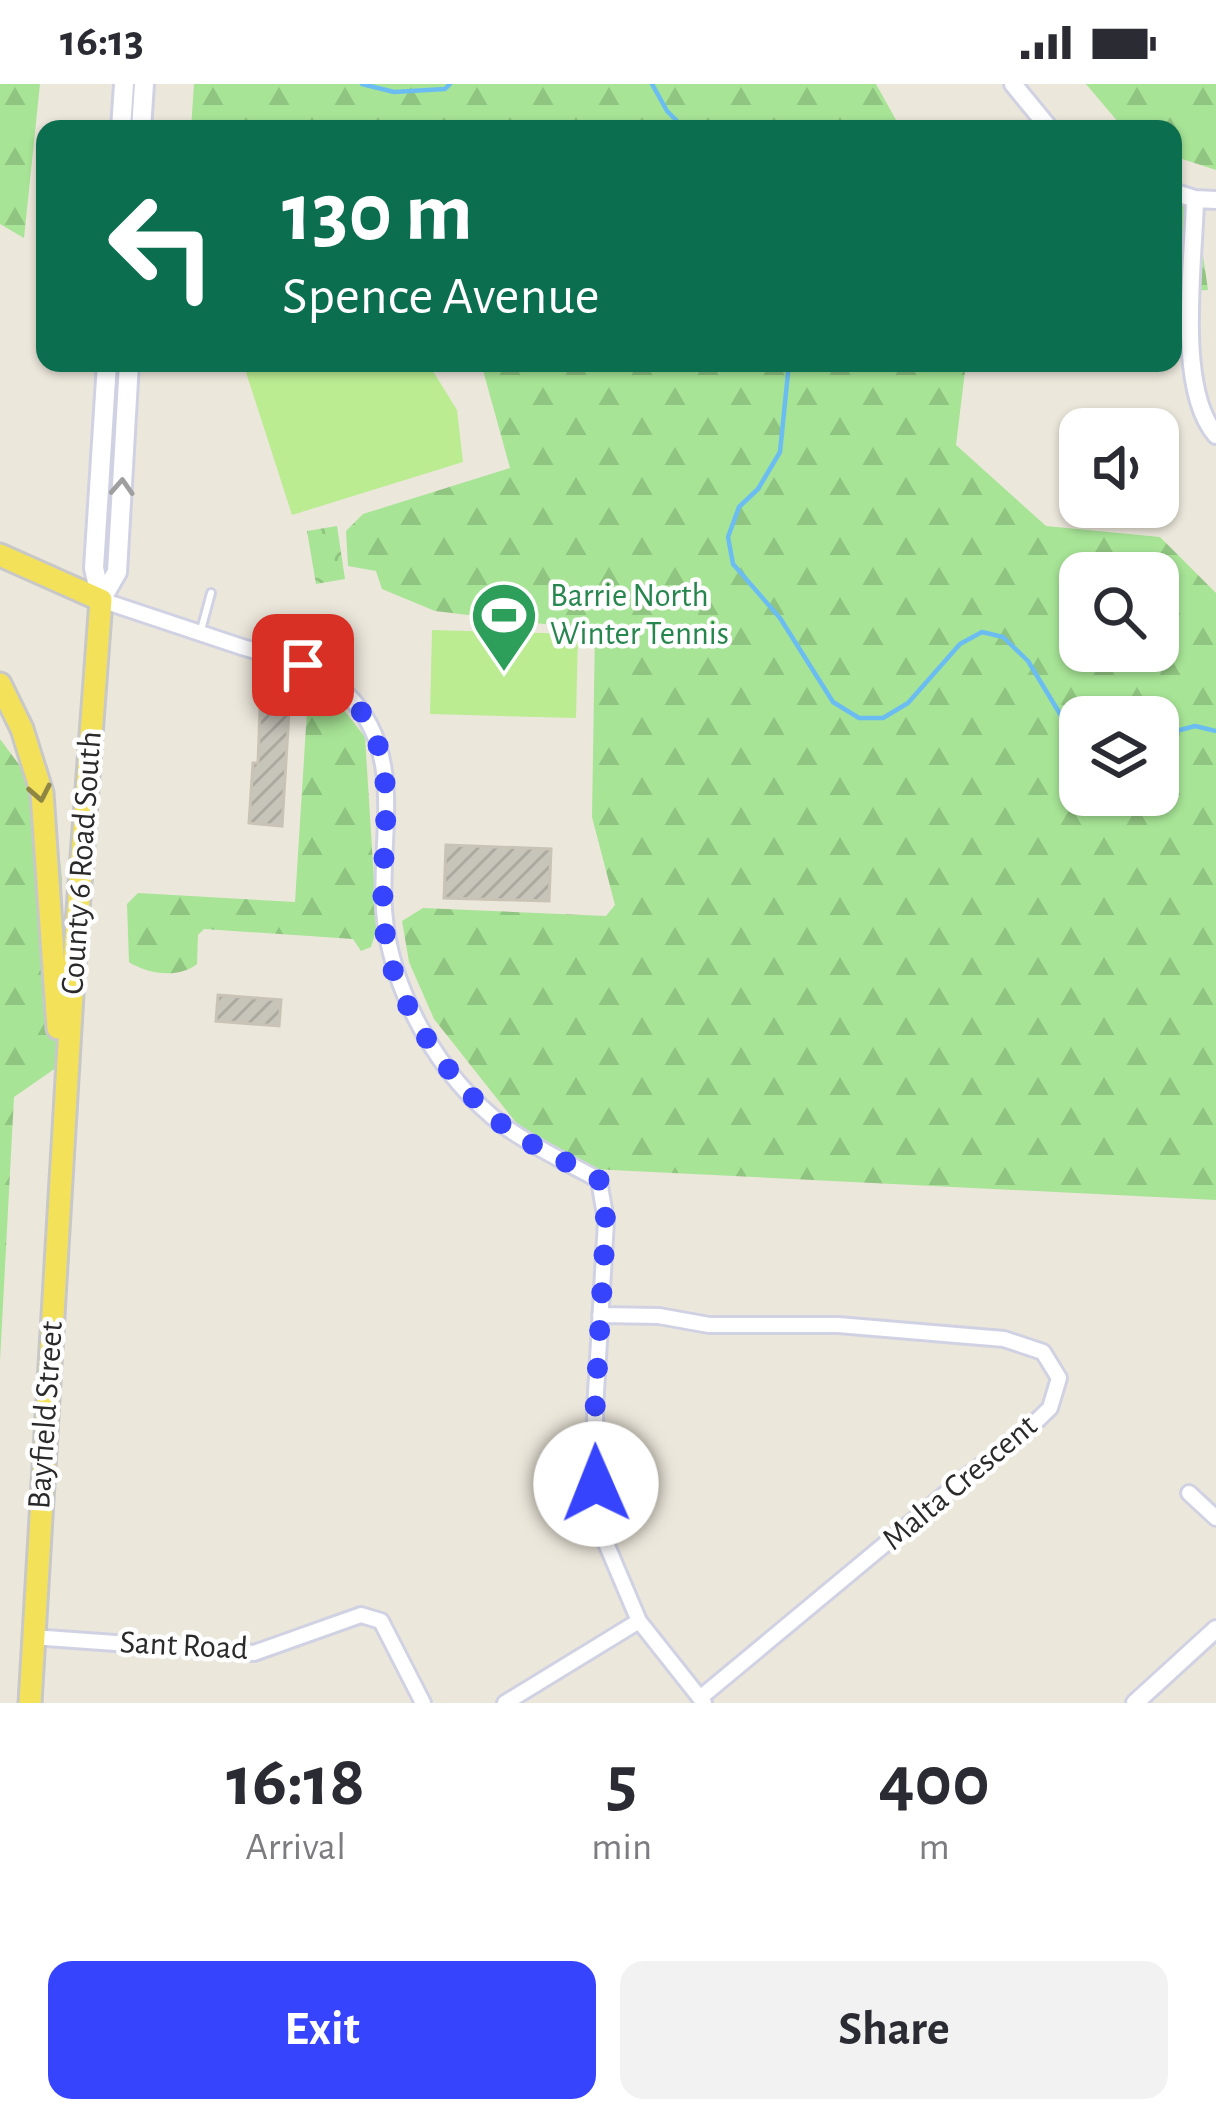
<!DOCTYPE html>
<style>
:root{--surface:#fff;--page:#f2f2f3;--text:#2b2b33;--muted:#7c7c81;--accent:#3744fd}
body{margin:0;font-family:"Alegreya Sans",sans-serif;background:var(--page);color:var(--text);height:100vh;display:flex;flex-direction:column;font-size:45px;white-space:nowrap}
*{box-sizing:border-box;margin:0}
p{font-size:39px;color:var(--muted)}
.icon{flex:none;width:66px;height:66px;fill:none;stroke:currentColor;stroke-width:2;stroke-linecap:round;stroke-linejoin:round}
.map{position:relative;height:1619px;overflow:hidden}
.side{display:flex;flex-direction:column;background:var(--surface);flex:1}
.side>*{flex:none}
.hud{position:absolute;left:36px;top:36px;width:1146px;height:252px;border-radius:24px;box-shadow:0 3px 9px #0004;background:#0b6e4f;color:#fff;overflow:hidden}
.controls{position:absolute;left:1059px;top:324px;display:grid;gap:24px}
.controls a{display:grid;place-items:center;width:120px;height:120px;border-radius:24px;background:var(--surface);box-shadow:0 3px 9px #0004;font-size:60px}
.pin{position:absolute;display:grid;place-items:center;width:102px;height:102px;color:#fff;margin:-51px;border-radius:24px;box-shadow:0 6px 18px #0006}
.me{position:absolute;width:132px;margin:-66px;rotate:359deg;stroke-linejoin:round;filter:drop-shadow(0 0 9px #0008)}
.turn{display:flex;align-items:center;gap:42px;height:252px;padding:0 48px;font-size:54px}
.turn .icon{width:156px;height:156px;stroke-width:2.5}
.turn b{display:block;font-size:84px;line-height:102px}
.eta{display:flex;justify-content:space-evenly;align-items:center;height:204px;text-align:center}
.eta b{font-size:72px;font-weight:700;line-height:84px}
.action{display:flex;gap:24px;margin-top:auto;padding:24px 48px}
.action a{flex:1;height:138px;border-radius:24px;background:var(--accent);color:#fff;font-size:48px;font-weight:700;line-height:138px;text-align:center}
.action a+a{background:var(--page);color:var(--text)}
.status{display:flex;justify-content:space-between;align-items:center;height:84px;padding:0 60px;background:var(--surface);direction:ltr}
.status svg{height:33px;fill:currentColor}
.map>svg:first-child{display:block}
</style>
<div class="status"><b>16:13</b><svg viewBox="0 0 49 12"><path d="M0 12V9h3v3zM5 12V6h3v6zM10 12V3h3v9zM15 12V0h3v12zM26 1h20v11H26zM47 4h2v5h-2z"/></svg></div>
<div class="map">
<svg width="1216" height="1619" viewBox="0 0 1216 1619">
<defs>
<pattern id="forest-firs" width="22" height="20" patternUnits="userSpaceOnUse" patternTransform="scale(3)"><rect width="22" height="20" fill="#a7e496"/><path d="M5 1l3.5 6h-7zM16 11l3.5 6h-7z" fill="#90c481"/></pattern>
<pattern id="park-crowns" width="20" height="18" patternUnits="userSpaceOnUse" patternTransform="scale(3)"><rect width="20" height="18" fill="#a7e496"/><path d="M2 6a3 3 0 1 1 6 0M12 15a3 3 0 1 1 6 0" fill="none" stroke="#90c481"/></pattern>
<pattern id="building-hatch" width="6" height="6" patternUnits="userSpaceOnUse" patternTransform="scale(3)"><rect width="6" height="6" fill="#c7c5ba"/><path d="M-1 1l2-2M0 6l6-6M5 7l2-2" fill="none" stroke="#aba9a0"/></pattern>
</defs>
<rect width="100%" height="100%" fill="#ece7db"/>
<path fill="url(#forest-firs)" fill-rule="evenodd" d="M0,0H40L24,154L0,140Z
M194,0H876L901,45H191Z
M1086,0H1216V86L1173,72V45H1124Z
M1173,106L1195,116L1208,206L1173,208Z
M481,279H966L956,361L1046,442L1160,453L1216,509V1116L591,1085L518,1041L434,935L409,878L402,837L423,824L606,832L615,821L592,733L595,546L435,527L382,505L376,487L348,482L346,447L363,430L510,384ZM1080,489H1158V567H1080ZM1080,633H1158V711H1080Z
M316,601L334,613L365,653L377,844L371,863L361,867L353,855L204,845L198,851L197,880C179,895 147,890 129,878L127,820L138,809L295,818L308,611Z
M0,655L55,729L62,795L63,979L14,1013L0,1277Z"/>
<path fill="url(#park-crowns)" d="M337,442L345,495L316,500L307,447Z"/>
<path fill="#bbec92" d="M243,279H428L457,326L463,378L292,431Z
M432,546L578,550L576,634L430,630Z"/>
<g fill="none" stroke-linecap="round" stroke-linejoin="round">
<path stroke="#6bbdf1" stroke-width="4.5" d="M362,0L394,8L445,5L450,0
M652,0L667,27L685,45
M789,279L780,368L758,405L739,423L728,453L733,480L780,534L833,618L859,634H883L908,619L960,560L982,548L1003,553L1028,577L1080,663
M1158,652L1195,642L1216,647"/>
</g>
<path fill="url(#building-hatch)" stroke="#c8c3b5" stroke-width="3" d="M260,626L289,628L282,742L249,739L253,679H258Z
M446,761L551,765L549,817L444,814Z
M218,911L281,916L279,942L216,937Z"/>
<g fill="none" stroke-linecap="round" stroke-linejoin="round">
<defs>
<path id="service" d="M201,546L211,509"/>
<path id="minor" d="M101,516C147,531 193,547 239,562C277,574 317,581 346,609C407,669 379,750 384,826C390,907 439,993 504,1042C533,1063 568,1079 599,1096L606,1137L595,1326L597,1438L639,1537L704,1619
M600,1231L659,1232L709,1241H838L1004,1255L1043,1268L1059,1294L1050,1324L1019,1354L967,1392L700,1614
M1189,1409L1216,1434
M32,1553L254,1569L361,1531L381,1537L423,1619
M505,1619L639,1537"/>
<path id="tertiary" d="M1013,0L1050,45
M1173,108L1195,115L1216,116
M1195,115C1194,176 1175,304 1216,351
M1135,1619L1216,1545"/>
<path id="secondary" d="M121,45L124,0
M141,45L144,0
M101,516L117,488L129,279
M101,516L94,484L107,279"/>
<path id="primary" d="M0,471L101,516L73,894L30,1619
M0,600L22,645L42,709L58,944"/>
</defs>
<use href="#service" stroke="#d0d2e3" stroke-width="12"/>
<use href="#minor" stroke="#d0d2e3" stroke-width="20"/>
<use href="#tertiary" stroke="#d0d2e3" stroke-width="22"/>
<use href="#secondary" stroke="#d0d2e3" stroke-width="24"/>
<use href="#primary" stroke="#c8c8c8" stroke-width="27"/>
<use href="#service" stroke="#fff" stroke-width="6"/>
<use href="#minor" stroke="#fff" stroke-width="14"/>
<use href="#tertiary" stroke="#fff" stroke-width="16"/>
<use href="#secondary" stroke="#fff" stroke-width="18"/>
<use href="#primary" stroke="#f3e259" stroke-width="21"/>
</g>
<defs><path id="oneway-chevron" d="M-2-3.5L2.5 0L-2 3.5" fill="none" stroke-width="1.6" stroke-linecap="round" stroke-linejoin="round" transform="scale(3)"/></defs>
<use stroke="#9f9f9f" href="#oneway-chevron" transform="translate(122 403) rotate(-87)"/>
<use stroke="#8e8642" href="#oneway-chevron" transform="translate(40 709) rotate(79)"/>
<g fill="none" stroke-linecap="round" stroke-linejoin="round">
<path stroke="#3744fd" stroke-width="21" stroke-dasharray="0 37.8" d="M303,581C440,650 357,772 393,886C410,940 459,1007 503,1041C532,1063 568,1078 599,1096L606,1137L595,1326L596,1400"/>
</g>
<defs>
<symbol id="stadium-pin" viewBox="-11 -11 22 30"><path d="M0 17L-7.5 6A9.5 9.5 0 1 1 7.5 6Z" fill="#2e9e5b" stroke="#fff"/><path d="M0-5a6.5 5 0 1 0 0 10a6.5 5 0 1 0 0-10ZM-3.5-1.8h7v3.6h-7Z" fill="#fff"/></symbol>
</defs>
<g fill-rule="evenodd">
<use href="#stadium-pin" x="466" y="493" width="76" height="104"/>
</g>
<g text-anchor="middle" dominant-baseline="central" stroke-width="9" stroke-linejoin="round" paint-order="stroke">
<g font-size="33" fill="#27864d" stroke="#fff" text-anchor="start">
<text x="550" y="512">Barrie North<tspan x="550" dy="38">Winter Tennis</tspan></text>
</g>
<g font-size="33" fill="#2a2a2a" stroke="#fff">
<text transform="translate(82 779) rotate(-86)">County 6 Road South</text>
<text transform="translate(46 1331) rotate(-86)">Bayfield Street</text>
<text transform="translate(960 1399) rotate(-40)">Malta Crescent</text>
<text transform="translate(184 1562) rotate(3)">Sant Road</text>
</g>
</g>
</svg>
<div class="controls">
<a><svg class="icon" aria-label="sound" viewBox="0 0 24 24"><path d="M4 9h4l5-4v14l-5-4H4zM17 9q2 3 0 6"/></svg></a>
<a><svg class="icon" aria-label="search" viewBox="0 0 24 24"><circle cx="10" cy="10" r="6"/><path d="M15 15l6 6"/></svg></a>
<a><svg class="icon" aria-label="layers" viewBox="0 0 24 24"><path d="M12 4l9 5-9 5-9-5zM3 14l9 5 9-5"/></svg></a>
</div>
<div class="pin" style="left:303px;top:581px;background:#d93025"><svg class="icon" aria-label="arrive" viewBox="0 0 24 24"><path d="M6 21V4h12l-3 4 3 4H6"/></svg></div>
<svg class="me" style="left:596px;top:1400px" viewBox="-20 -20 40 40"><circle r="19" fill="#fff"/><path d="M0-13L10 11 0 6-10 11z" fill="#3744fd"/></svg>
<div class="hud">
<div class="turn"><svg class="icon" aria-label="left" viewBox="0 0 24 24"><path d="M17 20v-9H6M10 6l-5 5 5 5"/></svg><div><b>130 m</b>Spence Avenue</div></div>
</div>
</div>
<section class="side">
<div class="eta">
<div><b>16:18</b><p>Arrival</p></div>
<div><b>5</b><p>min</p></div>
<div><b>400</b><p>m</p></div>
</div>
<div class="action"><a>Exit</a><a>Share</a></div>
</section>
